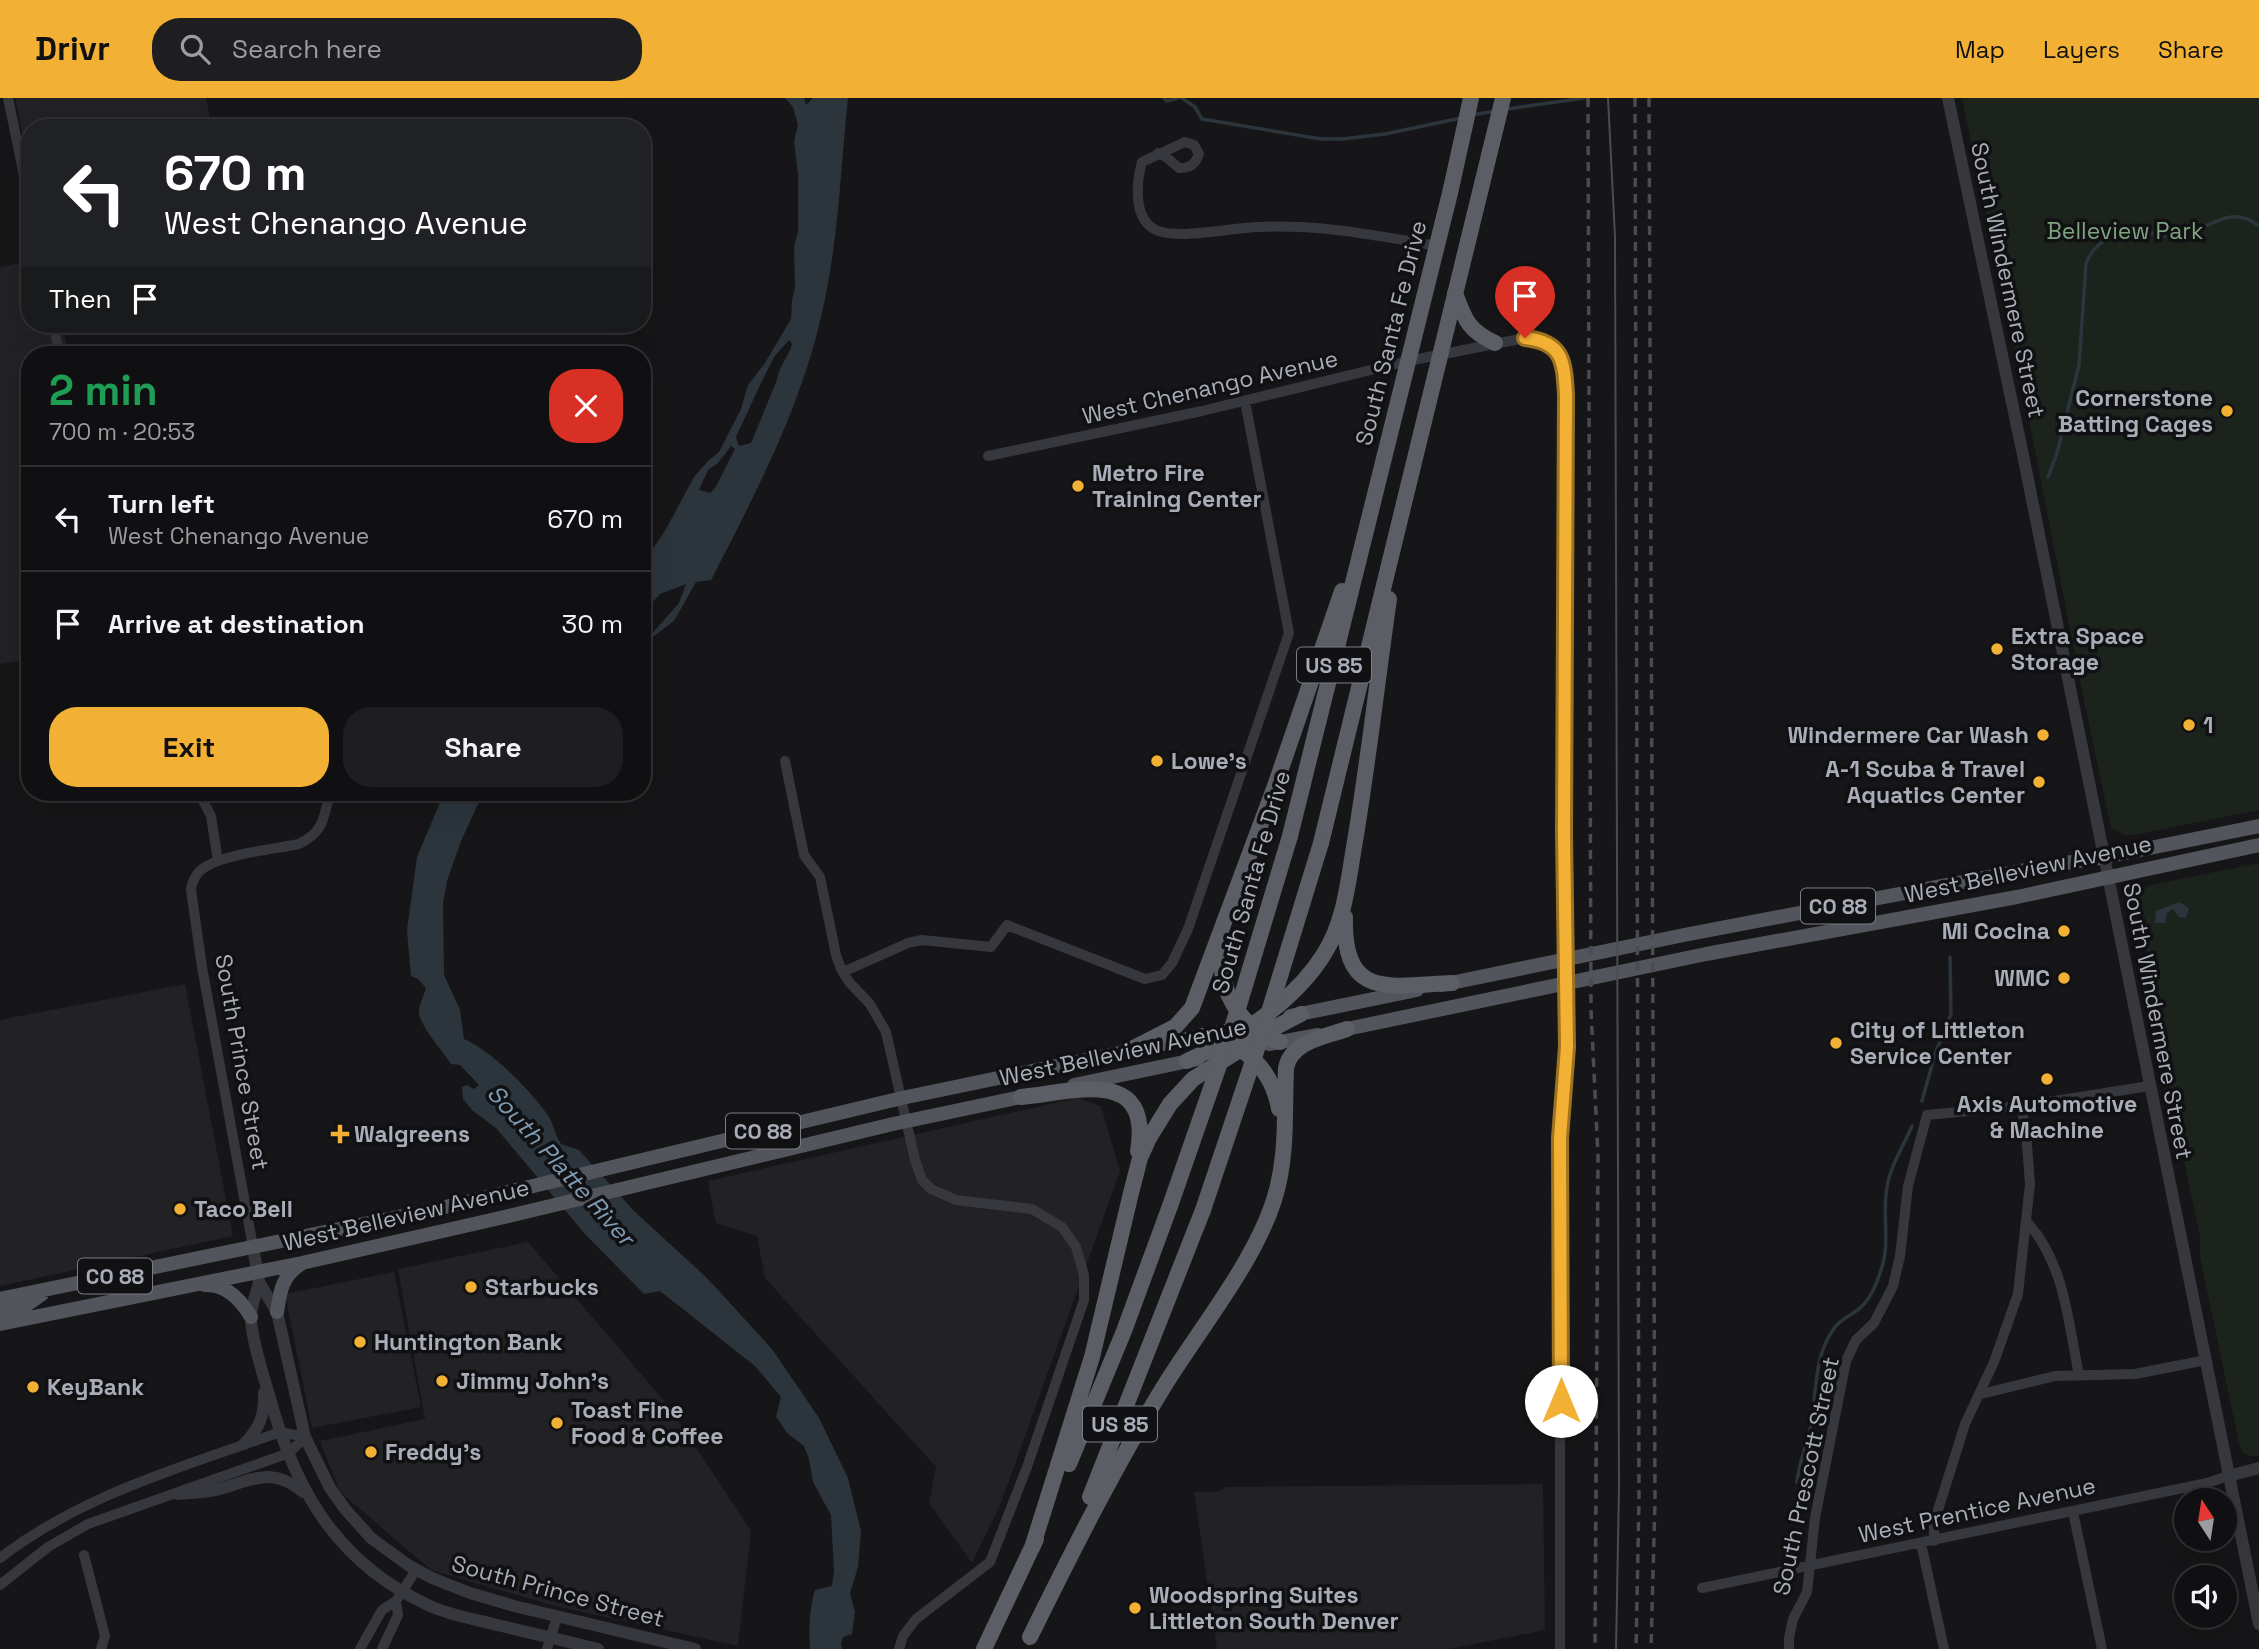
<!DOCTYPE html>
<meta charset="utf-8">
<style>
:root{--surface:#101012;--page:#1e1e20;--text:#f1f3f6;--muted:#9c9d9f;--line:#303032;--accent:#f2b134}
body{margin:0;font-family:"Space Grotesk",sans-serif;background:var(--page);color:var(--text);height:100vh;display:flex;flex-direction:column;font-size:26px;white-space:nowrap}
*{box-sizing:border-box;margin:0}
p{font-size:23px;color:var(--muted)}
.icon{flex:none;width:38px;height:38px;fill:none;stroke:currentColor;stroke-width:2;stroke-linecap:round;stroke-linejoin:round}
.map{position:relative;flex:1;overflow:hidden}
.side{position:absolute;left:21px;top:248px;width:630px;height:455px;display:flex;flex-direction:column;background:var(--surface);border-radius:28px;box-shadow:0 7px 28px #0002,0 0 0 2px var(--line)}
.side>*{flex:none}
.banner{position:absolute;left:21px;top:21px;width:630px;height:214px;border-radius:28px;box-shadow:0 7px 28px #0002,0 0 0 2px var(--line);background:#202124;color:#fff;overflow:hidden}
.needle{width:46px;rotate:348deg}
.controls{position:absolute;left:2174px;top:1390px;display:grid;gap:14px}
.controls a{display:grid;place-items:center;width:63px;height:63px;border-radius:50%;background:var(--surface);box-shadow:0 7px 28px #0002,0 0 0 2px var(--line);font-size:35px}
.pin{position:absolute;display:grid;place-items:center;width:60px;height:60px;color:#fff;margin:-72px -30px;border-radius:50% 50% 50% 0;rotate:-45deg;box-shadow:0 0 7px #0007}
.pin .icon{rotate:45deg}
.me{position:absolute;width:77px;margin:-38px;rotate:0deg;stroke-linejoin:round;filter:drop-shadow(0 0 5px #0008)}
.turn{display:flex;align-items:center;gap:24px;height:147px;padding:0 28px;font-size:32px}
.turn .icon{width:91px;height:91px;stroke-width:2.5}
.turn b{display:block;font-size:49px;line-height:60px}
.then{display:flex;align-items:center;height:66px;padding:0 28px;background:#0003;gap:14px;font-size:26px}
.round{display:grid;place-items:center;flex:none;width:74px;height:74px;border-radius:28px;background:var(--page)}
.overview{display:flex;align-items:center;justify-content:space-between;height:119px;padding:0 28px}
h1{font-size:42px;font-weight:700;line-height:52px;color:#1e9e55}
.button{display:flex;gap:14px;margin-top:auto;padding:14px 28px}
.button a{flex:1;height:80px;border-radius:28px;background:var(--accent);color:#111;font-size:28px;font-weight:700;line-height:80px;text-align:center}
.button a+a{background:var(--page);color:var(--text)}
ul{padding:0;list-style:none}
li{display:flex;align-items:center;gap:21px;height:105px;padding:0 28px;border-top:2px solid var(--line)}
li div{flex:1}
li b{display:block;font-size:26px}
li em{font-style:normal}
header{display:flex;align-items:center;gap:42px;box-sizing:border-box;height:98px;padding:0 35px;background:var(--accent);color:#111}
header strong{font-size:33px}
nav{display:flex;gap:38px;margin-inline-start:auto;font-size:24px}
.search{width:490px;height:63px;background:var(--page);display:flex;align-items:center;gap:18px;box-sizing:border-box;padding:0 24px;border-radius:28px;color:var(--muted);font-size:26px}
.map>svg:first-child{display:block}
</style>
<header>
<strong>Drivr</strong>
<div class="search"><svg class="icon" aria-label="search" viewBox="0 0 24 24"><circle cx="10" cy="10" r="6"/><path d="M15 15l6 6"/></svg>Search here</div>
<nav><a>Map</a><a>Layers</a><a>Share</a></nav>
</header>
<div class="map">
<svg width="2259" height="1551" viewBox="0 0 2259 1551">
<rect width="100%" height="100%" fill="#161618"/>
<path fill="#222225" d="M15,0H206L212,30H30V74Z
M30,163V226H62L69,257H30V561L0,566V169Z
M185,886L233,1138L0,1188V922Z
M1077,1000L1101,1008L1120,1073L1001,1405L972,1465L929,1405L936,1369L765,1180L757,1138L716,1125L708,1083Z
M528,1144L670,1310L751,1433L738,1548L555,1508L431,1472L340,1394L320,1343L425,1321L398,1171Z
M394,1174L421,1309L312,1330L285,1196Z
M1543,1386L1545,1532L1449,1551H1217L1194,1394H1216L1226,1389Z"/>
<path fill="#1c231d" d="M1962,0H2259V712L2133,737H2124L2111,730L2084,603L2028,316Z
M2259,765V1358H2250L2242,1354L2239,1345L2200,1159V1139L2165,970L2159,913L2137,807L2140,795L2150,787Z"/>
<path fill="#2c353c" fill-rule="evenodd" d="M785,0H804L806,7L813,0H848C841,65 839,131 826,196C806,300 759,389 711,482L696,484L674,523L642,547L679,505L686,486L660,496L642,516V467L666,431L694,379L709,362L719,354L741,311L748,287L765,265L791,221L792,203L795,189L794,148L798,134V77L794,43L798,27L793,9ZM789,242L792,246C789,259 779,267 777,282L751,345L739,348L736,339L760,287L774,259ZM731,348L735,351L715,390L710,395L699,392L708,372L718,365Z
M444,695H483L461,743L447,783L443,805L444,877L460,912L464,941C492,953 529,991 547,1016C553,1024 555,1037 561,1046L579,1052L634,1113L707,1180L772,1251L819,1320L848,1380L861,1433L858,1469L850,1495L855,1514L852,1536L843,1539L841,1546L842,1551H810C809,1531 809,1512 815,1492L832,1488L834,1473L831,1417L813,1384L809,1361L804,1348L788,1336L776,1319L781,1299L755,1268L660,1193L644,1196L585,1136L496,1030L473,1013L463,1001L462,989L467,987L474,991L479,987L460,967L451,966C443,953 417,925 419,912C420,905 424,897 426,890L418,881L411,878L407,832L417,759Z
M2179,804L2189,810L2186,820L2179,819L2173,811L2167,815L2165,825H2155L2156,813Z"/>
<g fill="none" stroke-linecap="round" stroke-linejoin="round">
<path stroke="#2c353c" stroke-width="3.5" d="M1164,0L1167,3L1178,0
M1182,0L1195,9L1202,21L1321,41H1342L1385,36L1461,20
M1507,11L1584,0
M1472,17L1496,13
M2048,379L2057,355L2079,267L2086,166C2095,139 2124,132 2150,135C2159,136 2168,140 2177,138C2207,134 2229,104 2259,128
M1922,1003L1935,956L1951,916L1950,859
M1797,1384C1799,1364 1807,1347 1811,1327C1817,1294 1813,1258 1835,1229C1842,1220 1853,1217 1861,1209C1871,1200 1877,1185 1881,1172C1890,1147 1883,1123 1886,1097C1888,1070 1902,1052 1912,1028"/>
<path stroke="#37383d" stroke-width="10" d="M8,0L30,107
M1158,55L1166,59L1179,70C1190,70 1195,67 1199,56L1194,47L1185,44L1142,64C1137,82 1133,115 1151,129C1166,142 1216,133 1235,131C1301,123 1371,136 1437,148
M53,226L60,257
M988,358L1202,313L1408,263L1525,240L1544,242L1559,255L1565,275L1566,297L1565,829
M785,663L804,757L820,779L836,857L841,871L849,884L870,906L886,934L915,1062L922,1082L931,1091L956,1102L1032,1111L1062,1129L1076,1149L1084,1177V1202L1027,1369L990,1464L916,1521L903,1538L899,1551
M199,695L211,718L218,763
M843,874L908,845L922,842L991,849L1007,827L1145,881L1162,877L1172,865L1188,831L1289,535L1245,303
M2027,1124C2065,1166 2068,1224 2079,1277
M253,1149L202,869L191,792C192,783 197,774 205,769C225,756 275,751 299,746C325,733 323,720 330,695
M1981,1296L2055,1278L2135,1276L2206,1262
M2073,1414L2102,1551
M1934,1443V1425L1965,1326L1994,1264L2018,1196L2030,1086L2026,1033L2021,1008
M1921,1445L1944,1551
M84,1457L105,1538L101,1551
M0,1460C83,1396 183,1369 280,1334L305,1339
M0,1487L48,1449L88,1426L289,1355L305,1339
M1702,1490L2207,1385L2228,1378
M360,1551L382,1512L396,1503L416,1472
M382,1551L398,1517L396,1503
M547,1551L557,1519
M1560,1551V1040L1566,969V916
M1789,1551V1540L1793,1521L1807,1494L1815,1420L1846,1263L1856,1242L1874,1225L1893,1188L1900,1158L1908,1088L1927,1017L2030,1007L2149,988"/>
<path stroke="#37383d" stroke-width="12" d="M1948,0L2023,357L2259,1526
M253,1149L259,1184L277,1214L305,1339L330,1390L345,1411L371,1440L408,1467L432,1480L470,1495L514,1508L695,1551
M259,1184C257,1195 250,1209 251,1221C252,1246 267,1288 274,1314C300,1401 343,1468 428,1507C446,1516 469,1520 489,1525C526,1534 562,1542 598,1551
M244,1346C259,1331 265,1317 264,1295
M2228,1378L2259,1370
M178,1396C190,1395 203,1395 216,1392C251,1383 271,1367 303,1394"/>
<path stroke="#53555c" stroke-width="14" d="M1441,887L1684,837L2052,767L2105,759L2259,728
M1290,918L1417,892
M1337,933L1706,856L2017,799L2259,747
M1269,946L1318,937
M1074,987L1198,961
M205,1187C226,1186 241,1202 251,1219
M0,1201L441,1110L902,1000L1240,930
M0,1213L28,1206L42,1196
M277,1214C280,1193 282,1178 301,1166
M0,1226L302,1165L500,1120L893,1026L1030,997"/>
<path stroke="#5b5e65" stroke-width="16" d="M1455,195C1465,222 1468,232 1495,245
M1290,738L1450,95L1471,0
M1321,745L1503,0
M1345,819C1343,902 1389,888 1452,885
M1224,844C1214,888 1238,929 1280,944
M1202,938C1243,944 1272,970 1279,1011
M1126,954L1175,929L1192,910L1275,688L1342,493
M1187,963C1237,941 1295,903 1324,856C1344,825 1348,785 1354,749C1368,667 1377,584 1389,501
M1021,999C1074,994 1152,968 1138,1053
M1069,1366L1124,1233L1170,1108
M1090,1399L1203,1112
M1032,1450L1092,1259L1131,1095L1140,1060L1149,1040L1170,1006L1193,981L1278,928L1301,916
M1030,1539C1072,1454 1114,1370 1163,1290C1198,1233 1254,1165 1274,1102C1288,1058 1284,1015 1286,970C1291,943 1325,939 1347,931
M984,1551L1036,1441"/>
<path stroke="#4a4c52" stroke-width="2" d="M1608,0L1615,139L1619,1391L1616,1551"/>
<path stroke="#4a4c52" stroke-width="3.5" stroke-dasharray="9 7" stroke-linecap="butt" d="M1588,0L1591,912L1598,1058L1595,1551
M1635,0L1639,1403L1636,1551
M1649,0L1655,1402L1651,1551"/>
<path stroke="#37383d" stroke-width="10" d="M1565,829L1566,916"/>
<path stroke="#5b5e65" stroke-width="16" d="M1170,1108L1233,927L1290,738
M1203,1112L1265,927L1321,745"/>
</g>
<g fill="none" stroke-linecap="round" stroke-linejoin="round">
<defs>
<path id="route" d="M1525,240C1563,244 1564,263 1566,297L1564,735L1567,949L1560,1040L1561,1303"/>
</defs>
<use href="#route" stroke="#9d7322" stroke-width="18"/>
<use href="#route" stroke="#f2b134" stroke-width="12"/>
</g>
<g fill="#f2b134" stroke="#111113" stroke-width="2.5">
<circle cx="2227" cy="313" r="7"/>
<circle cx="1078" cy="388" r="7"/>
<circle cx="1997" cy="551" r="7"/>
<circle cx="2189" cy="627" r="7"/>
<circle cx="2043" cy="637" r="7"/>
<circle cx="1157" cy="663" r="7"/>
<circle cx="2039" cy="684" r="7"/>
<circle cx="2064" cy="833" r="7"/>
<circle cx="2064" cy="880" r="7"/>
<circle cx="1836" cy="945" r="7"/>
<circle cx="2047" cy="981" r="7"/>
<path d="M336.5 1025.5h7v7h7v7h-7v7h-7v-7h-7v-7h7z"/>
<circle cx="180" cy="1111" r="7"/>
<circle cx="471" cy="1189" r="7"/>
<circle cx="360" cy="1244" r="7"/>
<circle cx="442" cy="1283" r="7"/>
<circle cx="33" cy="1289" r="7"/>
<circle cx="557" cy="1325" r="7"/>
<circle cx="371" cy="1354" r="7"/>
<circle cx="1135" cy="1510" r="7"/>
</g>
<g text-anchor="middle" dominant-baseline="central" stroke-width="7" stroke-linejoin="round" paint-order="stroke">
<g fill="#111113" stroke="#7b7e86" stroke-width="2">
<rect x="1297" y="549.5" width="74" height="35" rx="5"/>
<rect x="1801" y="790.5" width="74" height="35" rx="5"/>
<rect x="726" y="1015.5" width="74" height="35" rx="5"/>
<rect x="78" y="1160.5" width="74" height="35" rx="5"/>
<rect x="1083" y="1308.5" width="74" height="35" rx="5"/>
</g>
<g font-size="21" font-weight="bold" fill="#a8adb8">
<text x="1334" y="567">US 85</text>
<text x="1838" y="808">CO 88</text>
<text x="763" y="1033">CO 88</text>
<text x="115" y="1178">CO 88</text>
<text x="1120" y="1326">US 85</text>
</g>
<g font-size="23" fill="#7fa381" stroke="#111113">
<text x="2125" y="133">Belleview Park</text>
</g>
<g font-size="23" fill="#a8adb8" stroke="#111113">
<text transform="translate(2008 182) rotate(78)">South Windermere Street</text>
<text transform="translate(1391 235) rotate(-76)">South Santa Fe Drive</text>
<text transform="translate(1210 289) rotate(-13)">West Chenango Avenue</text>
<text transform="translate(2028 771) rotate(-12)">West Belleview Avenue</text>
<text transform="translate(1251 784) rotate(-74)">South Santa Fe Drive</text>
<text transform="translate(2158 923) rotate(79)">South Windermere Street</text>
<text transform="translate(1123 954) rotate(-12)">West Belleview Avenue</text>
<text transform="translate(242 964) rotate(80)">South Prince Street</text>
<text transform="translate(406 1117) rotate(-13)">West Belleview Avenue</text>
<text transform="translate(1806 1378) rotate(-78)">South Prescott Street</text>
<text transform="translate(1977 1412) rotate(-12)">West Prentice Avenue</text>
<text transform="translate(558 1493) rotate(15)">South Prince Street</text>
</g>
<g font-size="23" font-weight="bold" fill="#a8adb8" stroke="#111113" text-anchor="start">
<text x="2213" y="300" text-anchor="end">Cornerstone<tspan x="2213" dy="26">Batting Cages</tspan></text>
<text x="1092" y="375">Metro Fire<tspan x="1092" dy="26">Training Center</tspan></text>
<text x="2011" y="538">Extra Space<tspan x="2011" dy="26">Storage</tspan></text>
<text x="2203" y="627">1</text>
<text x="2029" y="637" text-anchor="end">Windermere Car Wash</text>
<text x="1171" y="663">Lowe's</text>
<text x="2025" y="671" text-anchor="end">A-1 Scuba &amp; Travel<tspan x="2025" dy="26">Aquatics Center</tspan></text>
<text x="2050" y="833" text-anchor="end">Mi Cocina</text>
<text x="2050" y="880" text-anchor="end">WMC</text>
<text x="1850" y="932">City of Littleton<tspan x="1850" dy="26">Service Center</tspan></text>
<text x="2047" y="1006" text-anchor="middle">Axis Automotive<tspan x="2047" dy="26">&amp; Machine</tspan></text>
<text x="354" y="1036">Walgreens</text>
<text x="194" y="1111">Taco Bell</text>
<text x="485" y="1189">Starbucks</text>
<text x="374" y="1244">Huntington Bank</text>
<text x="456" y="1283">Jimmy John's</text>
<text x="47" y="1289">KeyBank</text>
<text x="571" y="1312">Toast Fine<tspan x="571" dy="26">Food &amp; Coffee</tspan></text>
<text x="385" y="1354">Freddy's</text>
<text x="1149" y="1497">Woodspring Suites<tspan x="1149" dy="26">Littleton South Denver</tspan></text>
</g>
<g font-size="24" font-style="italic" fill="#7f9bb3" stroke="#111113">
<text transform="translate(561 1067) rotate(48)">South Platte River</text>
</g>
</g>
</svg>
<div class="controls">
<a><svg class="needle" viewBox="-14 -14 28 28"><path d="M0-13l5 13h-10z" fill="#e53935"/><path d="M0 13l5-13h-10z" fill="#9c9d9f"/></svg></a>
<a><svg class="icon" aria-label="sound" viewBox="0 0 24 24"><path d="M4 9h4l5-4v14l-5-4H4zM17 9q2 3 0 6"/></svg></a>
</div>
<div class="pin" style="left:1525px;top:240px;background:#d93025"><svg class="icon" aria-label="arrive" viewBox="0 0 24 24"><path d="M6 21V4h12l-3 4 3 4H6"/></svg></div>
<svg class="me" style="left:1561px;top:1303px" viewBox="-20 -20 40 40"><circle r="19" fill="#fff"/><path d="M0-13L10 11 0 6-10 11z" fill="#f2b134"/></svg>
<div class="banner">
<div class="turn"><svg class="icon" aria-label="left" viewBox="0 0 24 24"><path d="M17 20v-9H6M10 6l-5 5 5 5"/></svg><div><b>670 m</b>West Chenango Avenue</div></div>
<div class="then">Then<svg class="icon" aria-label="arrive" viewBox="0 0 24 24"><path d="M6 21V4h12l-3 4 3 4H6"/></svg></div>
</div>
<section class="side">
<div class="overview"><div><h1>2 min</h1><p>700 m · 20:53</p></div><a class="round" style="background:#d93025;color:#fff"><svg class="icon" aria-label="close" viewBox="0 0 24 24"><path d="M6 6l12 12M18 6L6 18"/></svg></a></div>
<ul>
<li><svg class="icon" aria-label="left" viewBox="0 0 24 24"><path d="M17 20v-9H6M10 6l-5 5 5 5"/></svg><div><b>Turn left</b><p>West Chenango Avenue</p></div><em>670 m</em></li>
<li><svg class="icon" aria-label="arrive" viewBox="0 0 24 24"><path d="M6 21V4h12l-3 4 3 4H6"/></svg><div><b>Arrive at destination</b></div><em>30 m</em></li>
</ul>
<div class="button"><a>Exit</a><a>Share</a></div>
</section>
</div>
